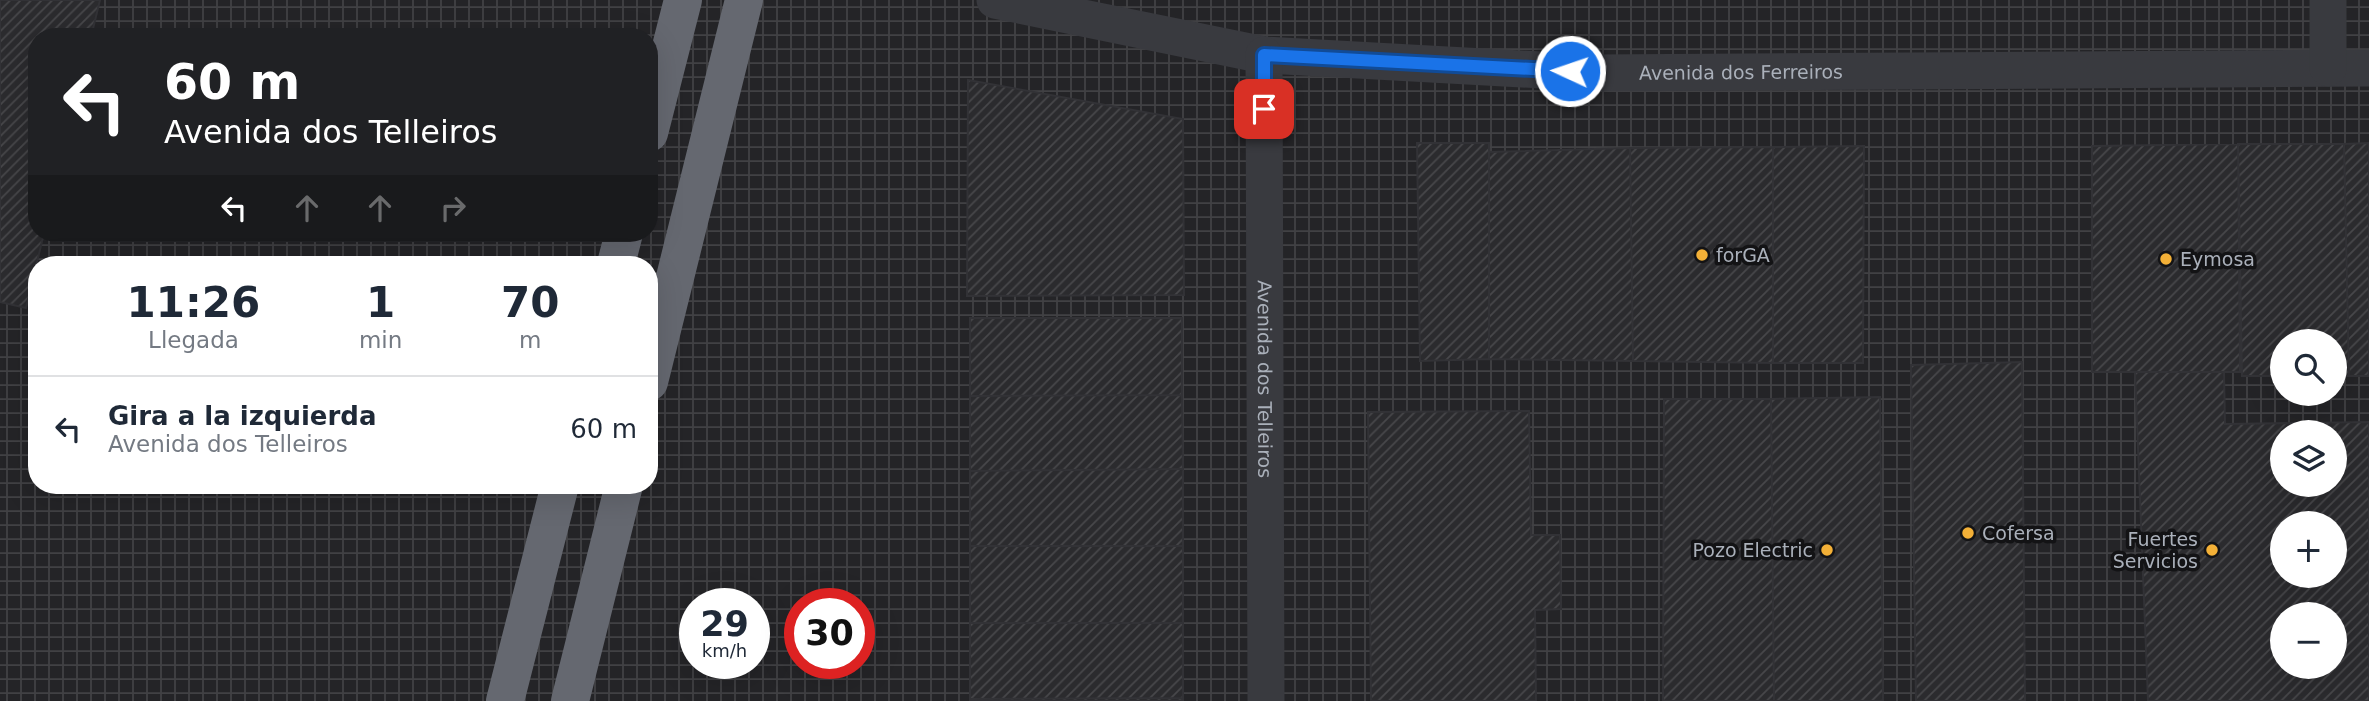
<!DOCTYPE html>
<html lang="es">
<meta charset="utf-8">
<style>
:root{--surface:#fff;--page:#f2f2f3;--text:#1f2937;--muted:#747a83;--line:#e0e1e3}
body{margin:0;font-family:"DejaVu Sans",sans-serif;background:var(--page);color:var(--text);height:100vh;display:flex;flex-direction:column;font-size:26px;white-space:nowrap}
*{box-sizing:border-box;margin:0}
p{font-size:23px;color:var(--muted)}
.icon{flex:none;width:38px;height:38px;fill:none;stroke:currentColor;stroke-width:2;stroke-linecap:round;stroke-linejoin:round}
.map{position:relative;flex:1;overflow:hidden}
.details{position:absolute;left:28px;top:256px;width:630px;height:238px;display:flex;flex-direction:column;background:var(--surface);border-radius:28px;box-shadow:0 7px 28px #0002}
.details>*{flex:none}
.banner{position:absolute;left:28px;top:28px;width:630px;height:214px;border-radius:28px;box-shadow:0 7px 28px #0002;background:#202124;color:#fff;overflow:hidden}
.buttons{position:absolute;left:2270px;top:329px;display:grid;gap:14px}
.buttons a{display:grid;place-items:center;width:77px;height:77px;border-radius:50%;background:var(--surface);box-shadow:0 7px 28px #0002;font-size:35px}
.speed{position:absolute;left:679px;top:588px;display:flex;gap:14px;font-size:35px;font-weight:700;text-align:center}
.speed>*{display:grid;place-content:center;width:91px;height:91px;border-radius:50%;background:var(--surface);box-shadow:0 7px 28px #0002;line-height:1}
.speed small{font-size:18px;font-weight:400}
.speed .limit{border:10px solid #d22;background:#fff;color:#111}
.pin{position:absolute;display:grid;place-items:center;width:60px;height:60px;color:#fff;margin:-30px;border-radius:14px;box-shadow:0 4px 10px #0006}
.me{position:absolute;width:77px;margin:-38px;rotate:273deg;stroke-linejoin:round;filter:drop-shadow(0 0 5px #0008)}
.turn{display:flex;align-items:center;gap:24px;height:147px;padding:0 21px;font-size:32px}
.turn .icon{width:91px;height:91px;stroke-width:2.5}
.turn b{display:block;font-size:49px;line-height:60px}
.lanes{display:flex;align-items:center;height:66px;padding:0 21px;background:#0003;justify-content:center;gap:35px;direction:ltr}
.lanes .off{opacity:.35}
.eta{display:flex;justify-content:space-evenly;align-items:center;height:119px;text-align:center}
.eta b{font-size:42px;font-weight:600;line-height:49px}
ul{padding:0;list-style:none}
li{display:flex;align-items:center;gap:21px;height:105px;padding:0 21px;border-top:2px solid var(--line)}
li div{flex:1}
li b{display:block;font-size:26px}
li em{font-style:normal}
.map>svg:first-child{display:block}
</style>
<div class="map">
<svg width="2369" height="701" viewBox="0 0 2369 701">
<defs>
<pattern id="industrial-grid" width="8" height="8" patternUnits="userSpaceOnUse" patternTransform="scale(1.75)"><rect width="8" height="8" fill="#242427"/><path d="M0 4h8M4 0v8" fill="none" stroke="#414144"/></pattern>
<pattern id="building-hatch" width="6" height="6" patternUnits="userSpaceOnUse" patternTransform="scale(1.75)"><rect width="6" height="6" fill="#2b2b2e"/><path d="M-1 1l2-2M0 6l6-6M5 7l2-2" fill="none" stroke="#47474a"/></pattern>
</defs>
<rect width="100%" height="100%" fill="#18181a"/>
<path fill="url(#industrial-grid)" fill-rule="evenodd" d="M0,0H2369V701H0ZM37,37H649V233H37ZM37,264H649V485H37ZM2282,341H2334V394H2282ZM2282,432H2334V485H2282ZM2282,523H2334V576H2282ZM695,604H754V663H695ZM800,604H859V663H800ZM2282,614H2334V667H2282Z"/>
<path fill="url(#building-hatch)" stroke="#323236" stroke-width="2" fill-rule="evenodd" d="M0,0H100L91,37H37V233H44L26,308L0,302Z
M968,80L1183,119L1184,295L967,296Z
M1417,143H1489V359L1420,361Z
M2369,143V376H2349L2344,144Z
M2238,144L2240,372H2092V146Z
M2238,144H2344L2349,376H2334V341H2282V376H2242Z
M1864,146L1863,363H1773V147Z
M1773,147V363L1633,361L1630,148Z
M1630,148L1633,361L1489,359V152Z
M970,318H1182V395L970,396Z
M2022,362L2025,701H1916L1911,365Z
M2135,372H2224L2225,424L2369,422V701H2148ZM2282,432H2334V485H2282ZM2282,523H2334V576H2282ZM2282,614H2334V667H2282Z
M1182,395L1183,469L970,471V396Z
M1880,397L1883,701H1774L1771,399Z
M1664,399H1771L1774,701H1663Z
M1529,411L1531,535H1560L1561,609L1535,610L1536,701H1371L1368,412Z
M1183,469V546H970V471Z
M970,546H1183V623H970Z
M970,623H1183V698L970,699Z
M1183,698V701H970V699Z"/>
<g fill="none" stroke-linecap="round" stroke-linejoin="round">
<g stroke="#393a3f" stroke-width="37">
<path id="s1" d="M995,0L1264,55L1597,73L2369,68"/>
<path id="s2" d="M1264,55L1266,701"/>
<path d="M2328,68V0"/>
</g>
<path stroke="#656870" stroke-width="38" d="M649,133L683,0
M616,264L624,233
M649,382L744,0
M505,701L560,485
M570,701L624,485"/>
</g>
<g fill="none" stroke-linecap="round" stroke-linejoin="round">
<defs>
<path id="route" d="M1264,109V55L1570,71"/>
</defs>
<use href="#route" stroke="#114b97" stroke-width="18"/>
<use href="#route" stroke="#1a73e8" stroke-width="12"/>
</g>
<g fill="#f3b037" stroke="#131315" stroke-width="2.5">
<circle cx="1702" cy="255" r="7"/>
<circle cx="2166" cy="259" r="7"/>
<circle cx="1968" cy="533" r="7"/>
<circle cx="1827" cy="550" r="7"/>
<circle cx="2212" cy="550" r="7"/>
</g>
<g text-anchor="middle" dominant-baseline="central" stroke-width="7" stroke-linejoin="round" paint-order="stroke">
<g font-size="19" fill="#aab0ba" stroke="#131315">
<text stroke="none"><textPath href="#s1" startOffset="752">Avenida dos Ferreiros</textPath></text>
<text stroke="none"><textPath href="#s2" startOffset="324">Avenida dos Telleiros</textPath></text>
</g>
<g font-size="19" fill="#aab0ba" stroke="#131315" text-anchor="start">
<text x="1716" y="255">forGA</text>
<text x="2180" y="259">Eymosa</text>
<text x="1982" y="533">Cofersa</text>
<text x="2198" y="539" text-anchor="end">Fuertes<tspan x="2198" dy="22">Servicios</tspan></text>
<text x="1813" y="550" text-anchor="end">Pozo Electric</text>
</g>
</g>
</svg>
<div class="buttons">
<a><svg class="icon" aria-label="search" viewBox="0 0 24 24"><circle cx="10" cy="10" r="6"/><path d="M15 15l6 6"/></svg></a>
<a><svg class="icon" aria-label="layers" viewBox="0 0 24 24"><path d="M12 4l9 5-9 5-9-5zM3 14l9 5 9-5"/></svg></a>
<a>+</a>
<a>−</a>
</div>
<div class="speed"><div>29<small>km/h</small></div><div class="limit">30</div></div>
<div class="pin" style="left:1264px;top:109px;background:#d93025"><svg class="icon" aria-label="arrive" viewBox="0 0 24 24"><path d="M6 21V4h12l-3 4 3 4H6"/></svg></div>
<svg class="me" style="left:1570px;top:71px" viewBox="-20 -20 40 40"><circle r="17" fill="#1a73e8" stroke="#fff" stroke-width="3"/><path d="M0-11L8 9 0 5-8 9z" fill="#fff"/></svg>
<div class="banner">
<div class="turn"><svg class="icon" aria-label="left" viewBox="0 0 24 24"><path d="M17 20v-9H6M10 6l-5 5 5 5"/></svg><div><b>60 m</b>Avenida dos Telleiros</div></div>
<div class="lanes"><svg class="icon" aria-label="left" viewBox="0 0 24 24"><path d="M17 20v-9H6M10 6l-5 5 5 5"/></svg><svg class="icon off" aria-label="ahead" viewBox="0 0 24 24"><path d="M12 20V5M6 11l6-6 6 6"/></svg><svg class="icon off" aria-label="ahead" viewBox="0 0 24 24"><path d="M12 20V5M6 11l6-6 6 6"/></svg><svg class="icon off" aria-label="right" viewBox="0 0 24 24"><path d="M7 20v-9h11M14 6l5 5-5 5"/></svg></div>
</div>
<section class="details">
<div class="eta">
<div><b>11:26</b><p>Llegada</p></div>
<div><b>1</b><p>min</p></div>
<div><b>70</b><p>m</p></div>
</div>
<ul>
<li><svg class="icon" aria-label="left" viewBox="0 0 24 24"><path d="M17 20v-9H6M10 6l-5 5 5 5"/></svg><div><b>Gira a la izquierda</b><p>Avenida dos Telleiros</p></div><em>60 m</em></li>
</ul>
</section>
</div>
